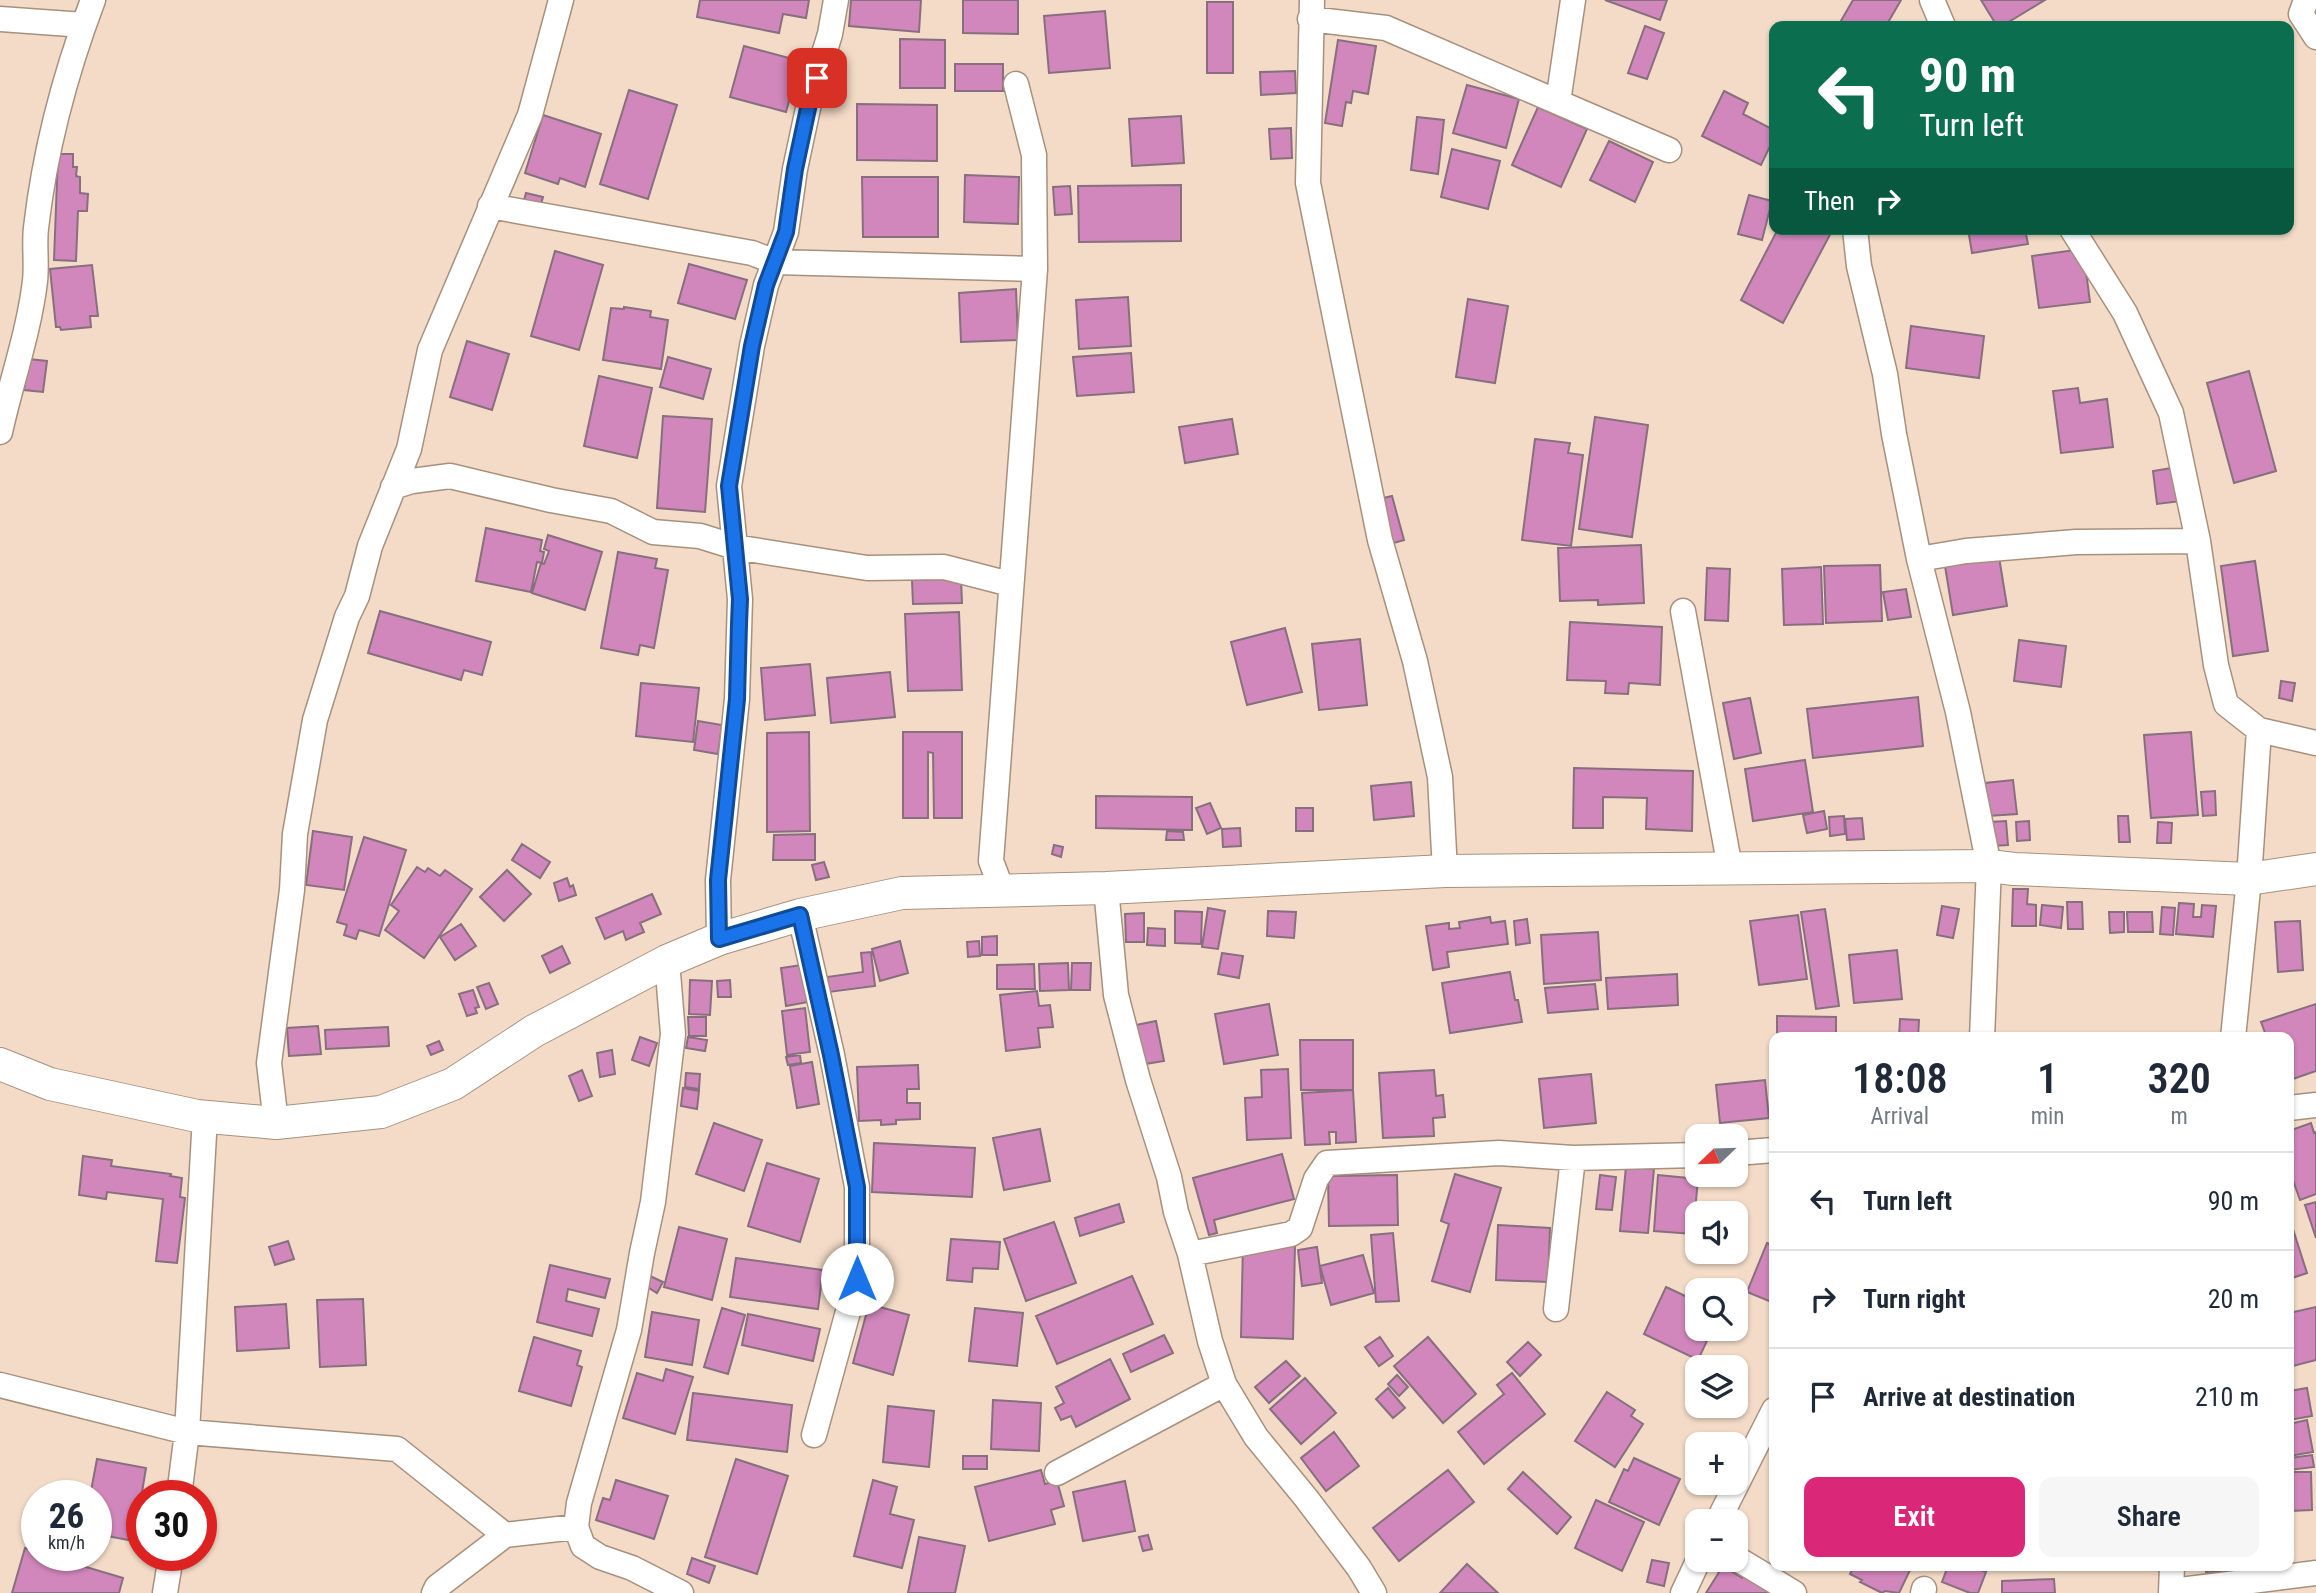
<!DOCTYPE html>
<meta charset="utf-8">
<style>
:root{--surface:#fff;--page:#f6f6f7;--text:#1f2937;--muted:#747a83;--line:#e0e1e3;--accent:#db2777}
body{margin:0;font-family:"Roboto Condensed",sans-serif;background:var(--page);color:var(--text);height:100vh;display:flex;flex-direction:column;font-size:26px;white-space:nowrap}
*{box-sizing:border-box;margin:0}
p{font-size:23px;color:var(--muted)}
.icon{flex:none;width:38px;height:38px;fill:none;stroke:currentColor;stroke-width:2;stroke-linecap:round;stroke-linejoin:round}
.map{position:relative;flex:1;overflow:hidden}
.side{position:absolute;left:1769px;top:1032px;width:525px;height:539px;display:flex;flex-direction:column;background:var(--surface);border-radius:14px;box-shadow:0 2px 5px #0004}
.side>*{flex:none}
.guide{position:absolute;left:1769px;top:21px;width:525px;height:214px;border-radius:14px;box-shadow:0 2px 5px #0004;background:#0b6e4f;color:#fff;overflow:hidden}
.needle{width:46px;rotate:247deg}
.tools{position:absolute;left:1685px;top:1124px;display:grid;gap:14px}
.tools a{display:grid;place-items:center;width:63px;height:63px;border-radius:14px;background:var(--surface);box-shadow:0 2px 5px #0004;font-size:35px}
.speed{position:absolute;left:21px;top:1480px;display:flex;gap:14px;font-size:35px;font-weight:700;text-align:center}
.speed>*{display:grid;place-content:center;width:91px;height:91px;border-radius:50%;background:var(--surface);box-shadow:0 2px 5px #0004;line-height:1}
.speed small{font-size:18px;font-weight:400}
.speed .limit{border:10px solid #d22;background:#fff;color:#111}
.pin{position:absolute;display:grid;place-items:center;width:60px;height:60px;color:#fff;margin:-30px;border-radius:14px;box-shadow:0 4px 10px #0006}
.me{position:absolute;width:77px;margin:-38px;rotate:0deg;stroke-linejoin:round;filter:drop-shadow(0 0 5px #0008)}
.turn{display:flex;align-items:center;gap:24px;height:147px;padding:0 35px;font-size:32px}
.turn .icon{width:91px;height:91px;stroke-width:2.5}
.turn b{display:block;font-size:49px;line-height:60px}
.then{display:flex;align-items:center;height:66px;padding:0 35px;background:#0003;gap:14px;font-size:26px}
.eta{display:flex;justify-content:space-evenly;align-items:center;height:119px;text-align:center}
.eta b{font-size:42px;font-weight:600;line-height:49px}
.action{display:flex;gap:14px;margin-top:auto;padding:14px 35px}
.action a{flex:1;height:80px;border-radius:14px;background:var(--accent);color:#fff;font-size:28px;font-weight:600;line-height:80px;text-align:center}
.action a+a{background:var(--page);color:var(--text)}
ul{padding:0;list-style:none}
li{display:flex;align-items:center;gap:21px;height:98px;padding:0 35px;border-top:2px solid var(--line)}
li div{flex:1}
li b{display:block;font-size:26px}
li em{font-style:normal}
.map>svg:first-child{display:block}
</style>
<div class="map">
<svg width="2316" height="1593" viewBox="0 0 2316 1593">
<rect width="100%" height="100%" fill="#f3dbc7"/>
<path fill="#d187bb" stroke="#876f7f" stroke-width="2" d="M700,0H809L806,18L783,14L779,33L697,17Z
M851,0H921L919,32L849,26Z
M963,0H1018V34L963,33Z
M1605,0H1667L1660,20Z
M1853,0H1901L1886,26H1838Z
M1981,0H2045L2002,26H1997Z
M1207,2H1233V73H1207Z
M1105,11L1110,68L1049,73L1044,16Z
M1645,26L1664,33L1647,79L1628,73Z
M900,39L945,40V88H900Z
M1338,40L1376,46L1368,94L1353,91L1351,103L1346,102L1342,126L1325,123Z
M744,46L800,61L786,112L730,97Z
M955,64H1003V91H955Z
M1295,71L1296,93L1261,95L1260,72Z
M1467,85L1519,99L1506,148L1453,133Z
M629,90L677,105L648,199L600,184Z
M1724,91L1748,103L1743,114L1774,130V138L1761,165L1702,136Z
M857,104L937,105V161L857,160Z
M1538,107L1587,129L1561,187L1512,165Z
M543,115L601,134L585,187L560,178L558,184L525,173Z
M1181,116L1184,163L1132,166L1129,119Z
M1417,117L1444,120L1438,174L1411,170Z
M1291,128L1292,158L1271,159L1269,129Z
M1609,141L1653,162L1635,202L1590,180Z
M1452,149L1500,161L1488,209L1441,197Z
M58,154H73V167H77L76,176L80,177V193L88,194L87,211H78L76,261L54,260Z
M965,175L1019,177L1018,224L964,222Z
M862,177H938V237H863Z
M1181,185V241L1079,242L1078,186Z
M1070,186L1072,214L1055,215L1053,187Z
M526,193L543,197L541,204L524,200Z
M1749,195L1772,201L1762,240L1738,234Z
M1778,229H1833L1783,323L1741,300Z
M1968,229H2025L2028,244L1972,253Z
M2083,249L2090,302L2039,308L2032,256Z
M555,251L603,265L579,350L531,336Z
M689,264L747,280L735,319L678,303Z
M92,265L98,316H90L91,327L61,330L60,327H56L50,269Z
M1016,289L1018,340L961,342L959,293Z
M1128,297L1131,346L1079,349L1076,300Z
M1468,299L1508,306L1495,383L1456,377Z
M624,307L651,311L650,317L668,320L661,369L603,360L611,308L624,309Z
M1911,326L1984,336L1979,378L1906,368Z
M467,341L509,354L492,410L450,397Z
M1131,353L1134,392L1077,396L1073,357Z
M668,357L711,369L703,399L660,387Z
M28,359L47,361L43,392L24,390Z
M2249,371L2276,471L2234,483L2207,383Z
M599,376L652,388L637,458L584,446Z
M2078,388L2080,403L2107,399L2113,447L2061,453L2053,391Z
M663,416L712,419L705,512L657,508Z
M1595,417L1648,425L1632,537L1579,529Z
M1232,419L1238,454L1185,463L1179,427Z
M1535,439L1570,443L1568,453L1583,455L1571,546L1522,540Z
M2178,467L2182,501L2157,504L2153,471Z
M1392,496L1404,540L1390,544L1379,499Z
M486,528L542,540L540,551L544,552L542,563L537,562L531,592L476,581Z
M548,535L602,552L585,610L532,593L541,563L544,564L549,551L544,549Z
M1641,545L1644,603L1598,605V600L1560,601L1558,548Z
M618,552L657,559L655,568L668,570L654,648L640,645L638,655L601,648Z
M1999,557L2007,606L1953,615L1945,566Z
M2255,561L2268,651L2233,656L2221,566Z
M1880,565L1882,621L1826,623L1824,566Z
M1821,567L1823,624L1784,625L1782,569Z
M1707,568L1730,569L1728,621L1705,620Z
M961,579L962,603L913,604L912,580Z
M1906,589L1911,617L1888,620L1883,592Z
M380,611L491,642L482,675L464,670L461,680L368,653Z
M959,612L962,690L908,691L905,614Z
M1570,622L1662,627L1660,685L1629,683L1628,694L1605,693L1606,681L1567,680Z
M1285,628L1302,692L1247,705L1231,642Z
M1360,639L1367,705L1319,710L1312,644Z
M2019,640L2066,646L2061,687L2014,681Z
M810,664L815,715L765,720L761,668Z
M890,672L895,717L831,723L827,678Z
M2281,681L2295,683L2292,701L2279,698Z
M641,683L699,688L693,742L636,736Z
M1918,697L1923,746L1813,758L1807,709Z
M1750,698L1761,753L1734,759L1723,703Z
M698,721L722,725L718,754L694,750Z
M809,732L810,831L767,832V733Z
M903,732H962V818H934L933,753L928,752V818H903Z
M2191,732L2198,815L2151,818L2144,735Z
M1805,760L1813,812L1753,821L1745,769Z
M1574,768L1693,771L1692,831L1646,829L1647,798L1603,797V828H1573Z
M2013,780L2017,814L1988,816L1985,783Z
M1411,782L1414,816L1374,820L1371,786Z
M2215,791L2216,815L2203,816L2201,792Z
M1096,796L1192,797V830L1096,828Z
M1210,803L1221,828L1207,834L1196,808Z
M1296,808H1313V831H1296Z
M1824,811L1827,829L1807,833L1803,815Z
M1844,816L1845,834L1830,836L1829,817Z
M2118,816H2128L2130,842H2119Z
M1862,818L1864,839L1847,840L1845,819Z
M2006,821L2008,845L1991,846L1989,822Z
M2029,821L2030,840L2017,841L2016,822Z
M2158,822L2172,823L2171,843H2157Z
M1240,828L1241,846L1223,847L1222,829Z
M313,831L352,837L344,890L306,885Z
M1167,831L1183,832L1184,840H1166Z
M815,834V860H773L774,835Z
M364,837L406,850L379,936L359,930L356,939L344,935L347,925L337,922Z
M522,844L550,862L540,878L512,860Z
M1054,845L1063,847L1061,857L1052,854Z
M824,862L829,877L816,880L812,865Z
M417,867L425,872L428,868L440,876L445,870L472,889L424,958L385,930L399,911L391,905Z
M507,870L531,894L504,921L480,897Z
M567,878L570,887L573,885L576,895L559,901L554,883Z
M2013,889H2028L2027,904L2036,905V926H2012Z
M652,894L661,914L640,923L644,932L626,940L623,931L605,939L596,918Z
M2067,902H2082L2083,929H2068Z
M2179,903L2194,904L2193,917H2201L2202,905L2216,906L2213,937L2176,934Z
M2042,905L2063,907L2061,928L2040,925Z
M1942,906L1959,909L1953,938L1937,935Z
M2162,907L2175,908L2173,935L2160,934Z
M1208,908L1225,911L1218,949L1202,947Z
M1825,909L1839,1006L1816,1009L1801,912Z
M1175,911L1202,912L1201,944L1175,943Z
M1268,911L1296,912L1294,938L1267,936Z
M2109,912H2124V932L2110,933Z
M2127,912H2152L2153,932H2128Z
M1144,913V942H1126L1125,914Z
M1798,915L1807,979L1759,985L1750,921Z
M1490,917L1491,923L1505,921L1508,944L1447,952L1449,967L1433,970L1426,926L1449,923V929L1460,928L1459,922Z
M1527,919L1530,943L1516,945L1514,921Z
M2300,921L2303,970L2278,972L2275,922Z
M461,924L476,946L455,960L440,937Z
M1148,928L1165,929V946L1147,945Z
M1598,932L1601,980L1544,984L1541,935Z
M997,936V955H982V937Z
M900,941L908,973L880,981L872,949Z
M979,941L980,956L968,957L967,942Z
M562,946L570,963L550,973L542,956Z
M1897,950L1902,999L1854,1003L1849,955Z
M871,952L875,986L829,992L827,977L863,972L861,953Z
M1222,953L1243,956L1239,978L1218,974Z
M1068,963L1069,990L1040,991L1039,964Z
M1072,963H1091L1090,990H1071Z
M1034,964L1035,989H997V965Z
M802,965L808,1002L786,1006L781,968Z
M1510,972L1515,1000H1518L1522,1022L1450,1033L1442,983Z
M1677,974L1678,1005L1608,1009L1606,978Z
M690,980L712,981L710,1015L689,1014Z
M730,980L731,997H718L717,981Z
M489,983L498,1004L486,1009L477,987Z
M1595,984L1598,1009L1548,1013L1545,988Z
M473,990L479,1007L475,1008L477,1013L467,1016L459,994Z
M1037,991L1039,1006L1050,1005L1053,1027L1038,1028L1040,1047L1006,1051L1000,995Z
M1269,1004L1278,1055L1224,1064L1215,1014Z
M2316,1004V1071L2290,1080L2289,1038H2267L2261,1022Z
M805,1008L810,1052L787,1055L782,1011Z
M1777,1016L1836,1017V1038H1777Z
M688,1017H706V1036H689Z
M1900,1019L1919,1020L1918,1038H1899Z
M1156,1021L1164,1061L1139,1065L1131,1026Z
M318,1026L321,1054L289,1056L287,1028Z
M388,1027L389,1046L326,1049L325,1030Z
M640,1037L657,1043L649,1066L632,1060Z
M688,1037L707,1040L705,1051L686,1048Z
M1300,1040H1353V1090H1301Z
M439,1041L443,1050L431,1055L427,1046Z
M612,1050L615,1074L600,1077L597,1053Z
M800,1055L801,1063L788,1065L786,1057Z
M812,1062L819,1104L797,1108L790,1066Z
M918,1065L919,1089H907V1103H920V1119L896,1120V1124L881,1125V1120L859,1121L857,1067Z
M1288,1069L1291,1138L1247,1140L1245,1098L1262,1097L1261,1070Z
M582,1070L592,1096L579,1101L569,1076Z
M1434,1070L1436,1096L1443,1095L1445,1117L1433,1118L1434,1136L1383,1138L1379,1073Z
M686,1073L700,1074L699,1089L685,1087Z
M1591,1074L1596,1123L1544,1128L1539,1079Z
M1765,1080L1769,1118L1720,1123L1716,1085Z
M683,1088L699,1091L697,1109L681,1106Z
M1353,1090L1356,1142L1336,1143V1132H1329L1330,1144L1305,1145L1302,1093Z
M714,1123L762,1140L744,1191L696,1174Z
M2311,1123L2314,1133L2316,1132V1194L2300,1200L2289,1169V1131Z
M1040,1129L1050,1181L1004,1190L993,1138Z
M874,1143L975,1148L972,1197L872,1192Z
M1282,1154L1294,1199L1214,1220L1217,1233L1209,1235L1193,1178Z
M83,1156L112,1160L111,1166L171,1174L170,1176L182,1178L180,1197L185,1198L177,1263L156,1261L163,1199L107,1192L106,1199L79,1195Z
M767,1163L819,1179L800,1242L748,1226Z
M1626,1166L1654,1169L1648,1233L1620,1231Z
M1455,1174L1501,1188L1470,1292L1432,1281L1449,1224L1441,1221Z
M1397,1175L1398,1225L1329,1226L1328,1176Z
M1600,1175L1616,1177L1612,1210L1596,1209Z
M1658,1175L1698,1179L1693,1234L1654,1231Z
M2316,1202V1238L2305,1205Z
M1119,1204L1124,1222L1080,1236L1075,1218Z
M1054,1222L1076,1283L1026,1301L1004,1239Z
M2291,1223L2307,1273L2289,1279V1224Z
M1498,1225L1550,1228L1548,1282L1496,1280Z
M679,1227L727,1239L712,1300L664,1287Z
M1393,1233L1399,1301L1376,1302L1371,1235Z
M951,1239L1000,1242L998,1269L973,1268L972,1282L947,1280Z
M288,1241L294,1259L275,1265L269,1247Z
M1243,1243L1295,1245L1293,1339L1241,1337Z
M1767,1243L1774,1246V1303L1747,1292Z
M1317,1247L1322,1283L1302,1286L1298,1250Z
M1363,1255L1374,1293L1331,1305L1320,1266Z
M736,1258L823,1270L818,1309L730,1297Z
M550,1265L610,1279L605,1298L568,1289L566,1301L599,1309L592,1336L537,1322Z
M650,1276L663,1282L657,1293L646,1286Z
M1132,1276L1153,1324L1057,1364L1036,1316Z
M1666,1287L1698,1302V1328H1713L1698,1360L1644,1334Z
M363,1299L366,1365L320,1367L317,1300Z
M286,1304L289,1348L237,1351L235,1307Z
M869,1304L909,1315L893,1375L853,1363Z
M2316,1307V1360L2289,1367V1313Z
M722,1308L745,1315L728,1374L704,1367Z
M975,1308L1023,1313L1017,1366L969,1361Z
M652,1312L699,1320L692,1365L645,1357Z
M748,1314L820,1329L813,1361L742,1345Z
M1164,1335L1173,1353L1131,1372L1123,1354Z
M534,1337L581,1351L577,1365L582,1367L571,1406L519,1391Z
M1380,1337L1393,1356L1379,1366L1365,1347Z
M1428,1337L1476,1394L1443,1423L1394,1366Z
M1528,1342L1541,1355L1520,1376L1507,1362Z
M1110,1359L1130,1399L1076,1427L1071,1416L1061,1420L1055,1408L1064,1403L1056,1387Z
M1286,1361L1300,1376L1269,1403L1255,1387Z
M666,1369L693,1377L675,1434L623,1418L637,1373L663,1381Z
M1512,1373L1545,1414L1484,1464L1458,1432L1504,1394L1497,1385Z
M1397,1375L1408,1387L1399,1396L1388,1384Z
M1305,1378L1336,1413L1301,1444L1270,1409Z
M1388,1388L1405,1408L1393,1418L1376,1399Z
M2307,1388L2312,1416L2289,1420V1391Z
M1607,1392L1635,1410L1631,1416L1643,1424L1615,1467L1575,1441Z
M693,1393L792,1405L787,1452L687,1440Z
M993,1400L1041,1403L1039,1451L991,1449Z
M888,1406L934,1411L929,1467L883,1462Z
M2307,1420L2313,1452L2289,1456V1424Z
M1334,1432L1359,1466L1326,1491L1301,1458Z
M2312,1455L2314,1467L2290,1470L2289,1458Z
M963,1456H987V1469H963Z
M1634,1458L1680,1479L1659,1525L1609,1502L1624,1469L1628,1471Z
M97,1459L146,1468L134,1541L96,1534V1496H90Z
M736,1459L788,1476L757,1574L705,1557Z
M1041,1470L1045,1484L1057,1481L1064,1506L1051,1510L1055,1524L989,1541L975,1487Z
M1448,1470L1474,1502L1399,1561L1373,1528Z
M1523,1472L1571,1517L1557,1534L1508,1489Z
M2289,1472H2311L2312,1510L2289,1511Z
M616,1480L668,1496L654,1539L596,1520L603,1498L610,1500Z
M873,1480L897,1487L890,1514L914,1520L902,1568L854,1556Z
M1125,1481L1135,1531L1083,1541L1073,1492Z
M1596,1500L1644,1522L1622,1571L1575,1548Z
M1148,1535L1152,1549L1143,1551L1139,1537Z
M919,1537L965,1546L955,1593H908Z
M25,1548L37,1552V1556H49L123,1578L119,1593H12Z
M692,1558L715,1566L709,1583L687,1574Z
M1652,1560L1669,1563L1664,1586L1647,1582Z
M1467,1564L1498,1593H1440Z
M1723,1566L1742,1578L1745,1574L1775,1593H1706Z
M1854,1566H1912L1899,1593L1885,1591L1882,1593L1860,1582L1862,1580L1850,1574Z
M1948,1566H1971L1986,1572L1978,1593H1970L1942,1582Z
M2205,1566H2237V1570L2206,1572Z
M2054,1579L2055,1593H2002V1581Z"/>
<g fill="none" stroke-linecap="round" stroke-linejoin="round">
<defs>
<path id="minor" d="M1312,0L1308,183L1380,540L1415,661L1440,777L1445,871
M1932,0L1943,26
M2306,0L2301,14L2316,37
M0,19L84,25
M1310,19L1386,28L1669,150
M1558,102L1573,0
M490,206L752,253L775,262L1035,269
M1855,229L1859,266L1885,374L1894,434L1919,559L1958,712L1989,866L1982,1038
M2072,229L2125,313L2171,413L2198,541L2216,665L2226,704L2259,730L2316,743
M0,432C11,382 29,332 35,281C37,263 34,245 36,228C45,149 65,74 93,0
M393,487L412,481L450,476L551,500L611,511L653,532L700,536L735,547L867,568L944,567L1010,584
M1919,559L1966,551L2076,542L2198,541
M1683,611L1730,868
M1106,888L1116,995L1138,1080L1169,1177L1176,1212L1190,1254L1210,1341L1224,1384L1256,1437L1306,1498L1359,1568L1374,1593
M1002,890L991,861L1035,269L1034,155L1016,84
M800,915L832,1055L857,1187V1279L814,1435
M719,939L718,880L737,699L740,599L729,486L752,346L766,285L786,232L795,169L810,99L830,34L836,0
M667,961L673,1034L653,1202L642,1253L629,1330L579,1503L576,1527L583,1546L600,1557L632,1568L681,1593
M2233,1038L2249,879L2259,730
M2289,1108L2316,1105
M276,1123L269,1063L292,890L295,834L315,720L347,617L357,596L370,546L409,449L430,350L530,115L561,0
M1736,1153L1774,1150
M1190,1254L1291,1234L1300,1228L1316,1179L1327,1163L1499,1153L1573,1158L1698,1155
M1556,1309L1573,1158
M0,1385L187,1432L397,1449L505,1535
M1057,1473L1224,1384
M179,1496L187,1432L205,1117
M1718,1521L1774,1410
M1736,1558L1794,1593
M2172,1591L2316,1573
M165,1593L171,1556
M434,1593L437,1587L505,1535L576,1527
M1683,1593L1699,1559
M1923,1593L1924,1589
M2171,1593L2172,1566"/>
<path id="tertiary" d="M0,1064L50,1084L197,1116L276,1123L381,1112L453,1084L534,1031L667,961L719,939L800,915L902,893L1106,888L1445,871L1989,866L2014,869L2249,879L2316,869"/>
</defs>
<use href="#minor" stroke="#a7917e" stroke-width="27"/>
<use href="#tertiary" stroke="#a7917e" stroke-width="34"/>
<use href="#minor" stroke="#fff" stroke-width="24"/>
<use href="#tertiary" stroke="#fff" stroke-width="32"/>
</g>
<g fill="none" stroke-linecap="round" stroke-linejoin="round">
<defs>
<path id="route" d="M817,78L810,99L795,169L786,232L766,285L752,346L729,486L740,599L739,624L737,699L718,880L719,939L800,915L831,1055L857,1187V1279"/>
</defs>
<use href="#route" stroke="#114b97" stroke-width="18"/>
<use href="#route" stroke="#1a73e8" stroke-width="12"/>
</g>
</svg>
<div class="tools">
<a><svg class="needle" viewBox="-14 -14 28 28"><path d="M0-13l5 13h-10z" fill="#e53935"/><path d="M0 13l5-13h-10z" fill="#747a83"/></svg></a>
<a><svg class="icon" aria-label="sound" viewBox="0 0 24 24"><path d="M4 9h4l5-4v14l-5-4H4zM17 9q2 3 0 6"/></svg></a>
<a><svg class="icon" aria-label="search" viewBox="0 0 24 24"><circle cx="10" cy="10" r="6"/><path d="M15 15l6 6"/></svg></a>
<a><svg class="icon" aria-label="layers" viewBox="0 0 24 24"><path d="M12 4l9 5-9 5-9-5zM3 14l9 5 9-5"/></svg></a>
<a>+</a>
<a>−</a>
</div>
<div class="speed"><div>26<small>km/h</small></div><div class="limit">30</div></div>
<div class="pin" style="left:817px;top:78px;background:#d93025"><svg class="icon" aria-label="arrive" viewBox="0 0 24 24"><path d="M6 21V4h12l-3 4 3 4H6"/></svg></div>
<svg class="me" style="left:857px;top:1279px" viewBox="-20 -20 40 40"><circle r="19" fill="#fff"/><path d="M0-13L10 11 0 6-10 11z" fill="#1a73e8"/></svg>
<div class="guide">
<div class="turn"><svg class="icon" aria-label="left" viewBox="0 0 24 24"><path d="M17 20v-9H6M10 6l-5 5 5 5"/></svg><div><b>90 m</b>Turn left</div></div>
<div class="then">Then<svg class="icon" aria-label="right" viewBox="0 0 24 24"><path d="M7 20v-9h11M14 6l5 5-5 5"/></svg></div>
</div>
<section class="side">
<div class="eta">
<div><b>18:08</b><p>Arrival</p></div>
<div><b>1</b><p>min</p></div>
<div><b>320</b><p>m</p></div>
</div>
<ul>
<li><svg class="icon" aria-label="left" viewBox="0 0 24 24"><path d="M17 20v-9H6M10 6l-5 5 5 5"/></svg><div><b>Turn left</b></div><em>90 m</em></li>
<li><svg class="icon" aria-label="right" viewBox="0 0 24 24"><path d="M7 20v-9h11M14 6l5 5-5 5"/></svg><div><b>Turn right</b></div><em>20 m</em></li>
<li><svg class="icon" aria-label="arrive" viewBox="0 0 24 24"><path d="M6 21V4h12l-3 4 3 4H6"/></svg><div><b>Arrive at destination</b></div><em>210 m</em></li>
</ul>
<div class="action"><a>Exit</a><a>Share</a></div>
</section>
</div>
